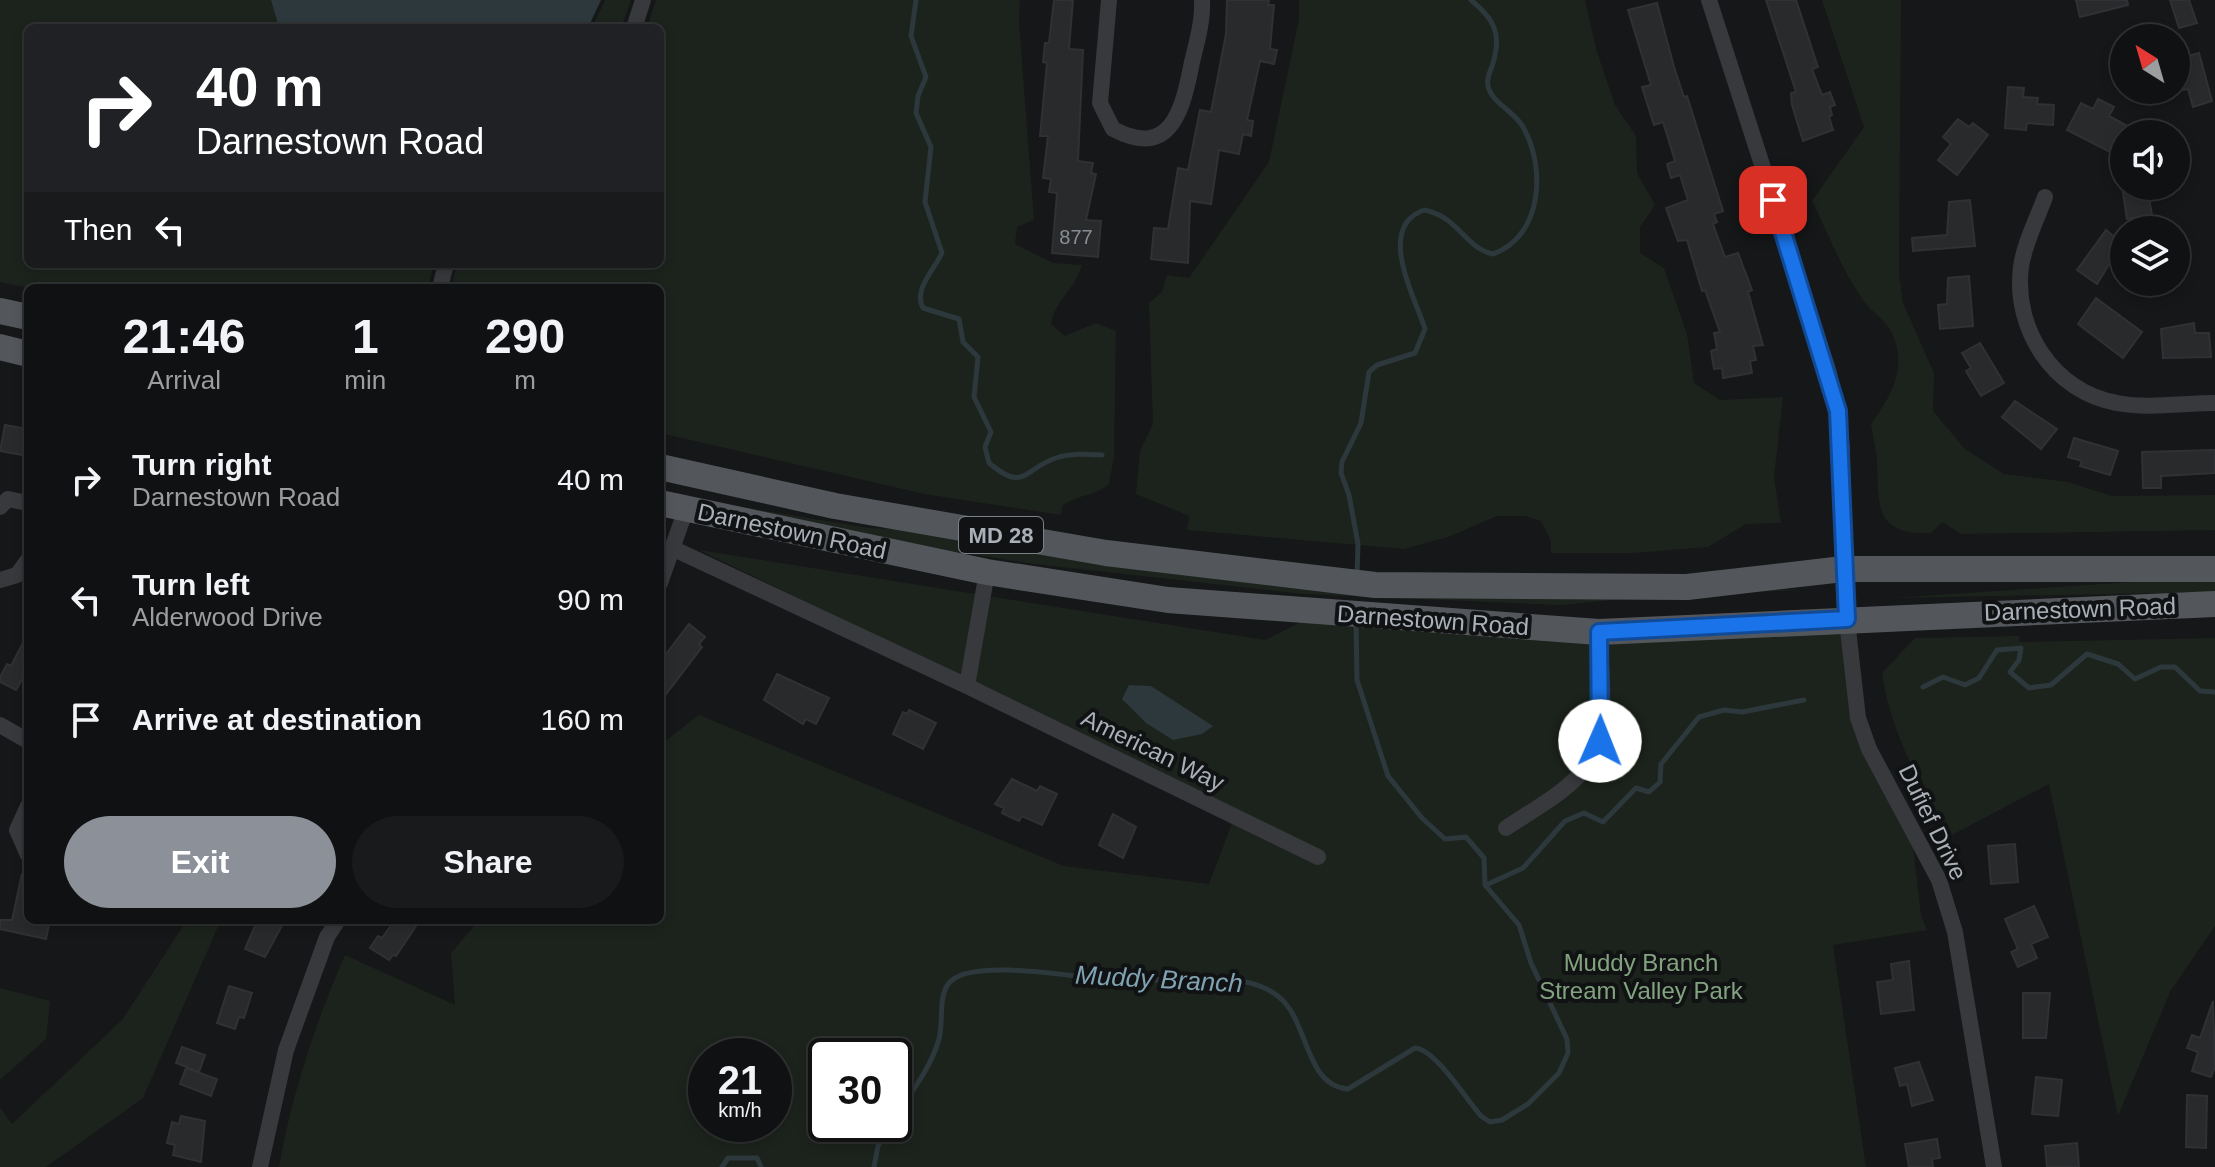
<!DOCTYPE html>
<style>
:root{--surface:#101112;--page:#191a1b;--text:#f1f3f6;--muted:#9c9d9f;--line:#303132;--accent:#8c9099}
body{margin:0;font-family:Arial,sans-serif;background:var(--page);color:var(--text);height:100vh;display:flex;flex-direction:column;font-size:30px;white-space:nowrap}
*{box-sizing:border-box;margin:0}
p{font-size:26px;color:var(--muted)}
.icon{flex:none;width:44px;height:44px;fill:none;stroke:currentColor;stroke-width:2;stroke-linecap:round;stroke-linejoin:round}
.map{position:relative;flex:1;overflow:hidden}
.panel{position:absolute;left:24px;top:284px;width:640px;height:640px;display:flex;flex-direction:column;background:var(--surface);border-radius:12px;box-shadow:0 4px 12px #0003,0 0 0 2px var(--line)}
.panel>*{flex:none}
.hud{position:absolute;left:24px;top:24px;width:640px;height:244px;border-radius:12px;box-shadow:0 4px 12px #0003,0 0 0 2px var(--line);background:#202124;color:#fff;overflow:hidden}
.needle{width:52px;rotate:323deg}
.tools{position:absolute;left:2110px;top:24px;display:grid;gap:16px}
.tools a{display:grid;place-items:center;width:80px;height:80px;border-radius:50%;background:var(--surface);box-shadow:0 4px 12px #0003,0 0 0 2px var(--line);font-size:40px}
.speed{position:absolute;left:688px;top:1038px;display:flex;gap:16px;font-size:40px;font-weight:700;text-align:center}
.speed>*{display:grid;place-content:center;width:104px;height:104px;border-radius:50%;background:var(--surface);box-shadow:0 4px 12px #0003,0 0 0 2px var(--line);line-height:1}
.speed small{font-size:20px;font-weight:400}
.speed .limit{border:4px solid #111;border-radius:12px;background:#fff;color:#111}
.pin{position:absolute;display:grid;place-items:center;width:68px;height:68px;color:#fff;margin:-34px;border-radius:16px;box-shadow:0 4px 12px #0006}
.me{position:absolute;width:88px;margin:-44px;rotate:1deg;stroke-linejoin:round;filter:drop-shadow(0 0 6px #0008)}
.turn{display:flex;align-items:center;gap:28px;height:168px;padding:0 40px;font-size:36px}
.turn .icon{width:104px;height:104px;stroke-width:2.5}
.turn b{display:block;font-size:56px;line-height:68px}
.then{display:flex;align-items:center;height:76px;padding:0 40px;background:#0003;gap:16px;font-size:30px}
.eta{display:flex;justify-content:space-evenly;align-items:center;height:136px;text-align:center}
.eta b{font-size:48px;font-weight:700;line-height:56px}
.primary-button{display:flex;gap:16px;margin-top:auto;padding:16px 40px}
.primary-button a{flex:1;height:92px;border-radius:48px;background:var(--accent);color:#fff;font-size:32px;font-weight:700;line-height:92px;text-align:center}
.primary-button a+a{background:var(--page);color:var(--text)}
ul{padding:0;list-style:none}
li{display:flex;align-items:center;gap:24px;height:120px;padding:0 40px}
li div{flex:1}
li b{display:block;font-size:30px}
li em{font-style:normal}
.map>svg:first-child{display:block}
</style>
<div class="map">
<svg width="2215" height="1167" viewBox="0 0 2215 1167">
<rect width="100%" height="100%" fill="#161718"/>
<path fill="#1c231c" fill-rule="evenodd" d="M0,0H271L279,28H28V264H434L428,288H28L0,282Z
M605,0H631L621,28H592Z
M656,0H1020L1019,23L1034,220L1017,227L1015,244L1053,263L1082,265C1073,293 1055,300 1051,324L1065,336L1096,323L1116,331L1114,457L1109,484C1095,496 1077,495 1062,506L1061,515L924,494L660,433V288H451L457,264H660V28H647Z
M1299,0H1585L1597,52L1615,105L1636,136L1637,173L1655,205L1640,227V253L1664,268L1687,334L1694,383L1720,400L1783,397L1774,477L1781,523L1746,524L1708,547L1634,553H1551V541L1541,521L1525,516H1497L1448,537L1404,549L1187,530L1189,516L1136,494L1140,451L1153,424L1149,303L1162,292L1167,275L1189,278L1269,162L1299,19Z
M1822,0H1901L1899,274L1903,303L1934,373L1933,411L1965,449L2004,474L2068,482L2112,496L2215,495V530L1961,534L1942,522L1931,533C1874,535 1879,506 1877,462C1876,449 1873,436 1871,424C1891,396 1908,368 1892,333C1886,320 1871,312 1863,300C1842,271 1828,233 1812,201L1864,127Z
M730,505L869,528L899,529L1235,573L1805,590L1667,595L1560,605L1303,594L1034,564L938,549Z
M699,550L1265,640L1320,612L1599,632L1847,619L1869,749L1910,821L1921,915L1927,930L1833,945L1866,1167H279C292,1093 315,1024 345,955L455,1005L451,953L479,920H660V745L699,715L1064,866L1209,884L1237,810ZM706,1056H774V1124H706ZM826,1056H894V1124H826Z
M2215,580V592L1892,598L2146,581Z
M2019,636L2020,642L2215,638V926L2171,990L2118,1116L2049,784L1948,837C1921,783 1890,733 1882,673L1915,638Z
M187,920H221L143,1098L46,1167H0V1107L12,1124L122,1020Z
M0,988L50,1001L46,1039L0,1080Z"/>
<path fill="#2d383c" d="M271,0H601L588,28H279Z
M1129,685L1151,686L1213,726L1202,734L1173,740L1146,723L1122,699Z"/>
<g fill="none" stroke-linecap="round" stroke-linejoin="round">
<path stroke="#2d383c" stroke-width="5" d="M916,0L911,36L926,77L918,96L916,113L931,147L925,202L942,253C934,270 913,290 923,308L959,319L963,342L978,357L974,397L991,432L985,447L989,463C1025,493 1023,469 1056,458C1071,453 1086,454 1102,455
M1357,575L1358,544L1349,495L1341,473L1342,462L1361,423L1369,372L1377,365L1415,353L1425,329C1414,295 1376,227 1424,210C1458,216 1465,248 1493,254C1543,236 1546,167 1523,127C1515,112 1491,102 1488,86C1486,77 1491,71 1493,63C1502,33 1494,19 1471,0
M1923,687L1943,677L1965,685L1979,678L1997,650L2021,648L2019,660L2010,672L2029,688L2051,685L2087,654L2118,664L2135,679L2161,667H2175L2200,691L2215,692
M1486,885L1523,868L1565,821L1584,813L1603,822L1636,788L1649,792L1660,782L1661,764L1699,717L1724,710L1742,712L1804,700
M894,1118C910,1094 931,1068 939,1039C944,1023 937,993 951,981C976,957 1084,979 1119,981C1153,983 1188,975 1222,978C1241,980 1264,984 1279,997C1309,1021 1304,1085 1348,1089L1415,1048C1435,1049 1466,1099 1481,1116L1490,1122L1502,1120L1528,1104L1559,1073L1568,1053L1567,1039L1531,963L1519,925L1485,885L1484,858L1466,837L1445,839L1422,818L1388,776L1357,680L1356,621
M722,1167L728,1158H757L761,1167
M874,1167L878,1146L891,1124"/>
</g>
<path fill="#292a2c" stroke="#303134" stroke-width="2" d="M1054,0H1073L1069,49L1083,50L1078,161L1093,163L1091,173L1096,174L1086,220L1101,221L1098,257L1052,253L1057,193L1049,192L1051,179L1043,178L1048,136H1040L1047,63L1043,62L1045,43H1049Z
M1227,0H1269L1268,5H1274L1270,49L1277,50L1274,64L1260,61L1247,120L1253,121L1251,136L1243,134L1239,154L1219,150L1211,204L1190,201L1188,263L1151,259L1154,228L1168,229L1178,168L1188,170L1200,110L1211,112L1226,34Z
M1766,0H1796L1818,67L1812,69L1822,95L1830,92L1835,105L1830,107L1832,115L1829,117L1833,130L1803,141L1792,105L1791,93L1796,92Z
M2076,0H2127L2128,5L2080,17Z
M2170,0H2189L2197,23L2179,28Z
M1657,3L1674,67L1684,97L1687,96L1723,211L1714,214L1717,222L1713,224L1725,257L1738,253L1752,290L1748,292L1763,345L1753,346L1756,360L1750,361L1752,373L1723,378L1722,368L1714,369L1711,351L1717,349L1714,333L1720,332L1705,290L1702,291L1687,240L1678,241L1666,208L1688,200L1680,175L1671,178L1667,164L1675,161L1663,122L1654,125L1646,100L1642,87L1651,85L1628,10Z
M2199,53L2212,101L2193,107L2188,89L2183,90L2176,59Z
M2008,87L2024,88L2023,97L2038,98L2037,104L2054,105L2053,125L2027,123L2026,130L2005,128Z
M2098,99L2114,107L2109,116L2129,127L2116,155L2067,130L2081,103L2093,109Z
M1958,119L1969,127L1973,123L1988,135L1957,175L1938,160L1951,144L1943,137Z
M2122,186H2147L2152,215L2127,219Z
M1970,200L1975,246L1913,251L1912,238L1947,235L1949,202Z
M2106,230L2122,243L2097,284L2077,270Z
M1969,276L1973,326L1940,329L1938,305L1947,304L1948,278Z
M2096,298L2142,332L2123,358L2078,324Z
M2194,323L2195,333H2209L2211,357L2163,358L2161,329Z
M1980,343L2004,383L1981,396L1966,371L1971,368L1962,353Z
M2015,401L2057,429L2041,449L2002,417Z
M5,425L28,429V456L0,451Z
M2074,438L2118,451L2110,475L2080,466L2082,461L2068,457Z
M2215,450V473L2161,476V488H2143L2142,452Z
M689,624L705,637L699,644L702,647L660,702V650L666,654Z
M28,633V669L16,690L0,682V677L7,664L11,666Z
M777,674L829,698L816,724L806,719L803,724L764,700Z
M909,710L936,723L923,749L893,734L903,712L907,714Z
M1012,779L1037,791L1040,786L1057,794L1042,825L1022,816L1019,821L1002,813L1004,808L995,804Z
M1113,814L1136,827L1123,858L1099,845Z
M2015,844L2018,882L1991,884L1988,846Z
M22,874H28V920H50L46,939L0,929V920H12Z
M2034,906L2048,937L2031,944L2037,958L2018,967L2011,952L2018,949L2005,919Z
M243,920H285L265,957L245,949L255,926Z
M395,920H420L396,956L393,955L389,960L370,948L378,936L382,938Z
M1909,961L1914,1010L1881,1014L1877,982L1893,980L1891,964Z
M229,986L252,993L244,1018L239,1017L235,1029L217,1023Z
M2023,993H2050L2046,1038H2023Z
M2213,1001L2215,1067L2211,1077L2192,1071L2198,1052L2187,1048L2192,1035L2200,1038Z
M182,1047L205,1055L199,1072L176,1063Z
M1919,1062L1933,1100L1912,1106L1907,1084L1900,1086L1895,1068Z
M186,1068L217,1079L211,1096L180,1084Z
M2036,1077L2062,1080L2058,1116L2032,1114Z
M2187,1095L2207,1096L2206,1148L2186,1147Z
M181,1116L205,1121L201,1162L173,1155L175,1145L167,1143L172,1122L179,1124Z
M1937,1139L1940,1158L1932,1159L1933,1167H1909L1905,1144Z
M2077,1143L2079,1167H2047L2045,1146Z"/>
<g fill="none" stroke-linecap="round" stroke-linejoin="round">
<path stroke="#37393d" stroke-width="16" d="M1109,0L1100,103L1113,129C1172,160 1183,108 1192,62C1197,42 1203,20 1202,0
M1709,0L1829,373L1842,446L1844,594L1858,718L1869,749L1939,880L1955,932L1994,1167
M634,28L643,0
M2045,197C2037,219 2024,244 2021,267C2013,328 2053,392 2117,403C2147,409 2184,403 2215,403
M440,288L446,264
M0,507L8,499L28,503
M674,549L967,686L1318,857
M0,580L17,575L28,560
M660,583L686,509
M967,686L987,572
M0,725L28,741
M28,806L17,830L28,855
M1506,828C1534,809 1570,791 1590,762C1609,736 1601,665 1599,632
M260,1167L286,1050L327,937L338,920"/>
<path stroke="#53575c" stroke-width="26" d="M0,311L28,317
M0,347L28,354
M660,467L835,506L1106,553L1375,585L1687,587L1843,569H2215
M660,503L987,572L1168,600L1599,632L2215,604"/>
</g>
<g fill="none" stroke-linecap="round" stroke-linejoin="round">
<defs>
<path id="route" d="M1600,741L1599,632L1847,619L1838,411L1773,200"/>
</defs>
<use href="#route" stroke="#114b97" stroke-width="20"/>
<use href="#route" stroke="#1a73e8" stroke-width="14"/>
</g>
<g text-anchor="middle" dominant-baseline="central" stroke-width="8" stroke-linejoin="round" paint-order="stroke">
<g font-size="20" fill="#888e94">
<text x="1076" y="237">877</text>
</g>
<rect fill="#111213" stroke="#7b8186" stroke-width="2" x="959" y="517" width="84" height="36" rx="6"/>
<g font-size="22" font-weight="bold" fill="#a9b0b8">
<text x="1001" y="535">MD 28</text>
</g>
<g font-size="24" fill="#a9b0b8" stroke="#111213">
<text transform="translate(792 531) rotate(12)">Darnestown Road</text>
<text transform="translate(2080 609) rotate(-2)">Darnestown Road</text>
<text transform="translate(1433 620) rotate(4)">Darnestown Road</text>
<text transform="translate(1153 750) rotate(26)">American Way</text>
<text transform="translate(1933 822) rotate(64)">Dufief Drive</text>
</g>
<g font-size="24" fill="#83a380" stroke="#111213">
<text x="1641" y="962">Muddy Branch<tspan x="1641" dy="28">Stream Valley Park</tspan></text>
</g>
<g font-size="26" font-style="italic" fill="#80a3b3" stroke="#111213">
<text transform="translate(1159 979) rotate(3)">Muddy Branch</text>
</g>
</g>
</svg>
<div class="tools">
<a><svg class="needle" viewBox="-14 -14 28 28"><path d="M0-13l5 13h-10z" fill="#e53935"/><path d="M0 13l5-13h-10z" fill="#9c9d9f"/></svg></a>
<a><svg class="icon" aria-label="sound" viewBox="0 0 24 24"><path d="M4 9h4l5-4v14l-5-4H4zM17 9q2 3 0 6"/></svg></a>
<a><svg class="icon" aria-label="layers" viewBox="0 0 24 24"><path d="M12 4l9 5-9 5-9-5zM3 14l9 5 9-5"/></svg></a>
</div>
<div class="speed"><div>21<small>km/h</small></div><div class="limit">30</div></div>
<div class="pin" style="left:1773px;top:200px;background:#d93025"><svg class="icon" aria-label="arrive" viewBox="0 0 24 24"><path d="M6 21V4h12l-3 4 3 4H6"/></svg></div>
<svg class="me" style="left:1600px;top:741px" viewBox="-20 -20 40 40"><circle r="19" fill="#fff"/><path d="M0-13L10 11 0 6-10 11z" fill="#1a73e8"/></svg>
<div class="hud">
<div class="turn"><svg class="icon" aria-label="right" viewBox="0 0 24 24"><path d="M7 20v-9h11M14 6l5 5-5 5"/></svg><div><b>40 m</b>Darnestown Road</div></div>
<div class="then">Then<svg class="icon" aria-label="left" viewBox="0 0 24 24"><path d="M17 20v-9H6M10 6l-5 5 5 5"/></svg></div>
</div>
<section class="panel">
<div class="eta">
<div><b>21:46</b><p>Arrival</p></div>
<div><b>1</b><p>min</p></div>
<div><b>290</b><p>m</p></div>
</div>
<ul>
<li><svg class="icon" aria-label="right" viewBox="0 0 24 24"><path d="M7 20v-9h11M14 6l5 5-5 5"/></svg><div><b>Turn right</b><p>Darnestown Road</p></div><em>40 m</em></li>
<li><svg class="icon" aria-label="left" viewBox="0 0 24 24"><path d="M17 20v-9H6M10 6l-5 5 5 5"/></svg><div><b>Turn left</b><p>Alderwood Drive</p></div><em>90 m</em></li>
<li><svg class="icon" aria-label="arrive" viewBox="0 0 24 24"><path d="M6 21V4h12l-3 4 3 4H6"/></svg><div><b>Arrive at destination</b></div><em>160 m</em></li>
</ul>
<div class="primary-button"><a>Exit</a><a>Share</a></div>
</section>
</div>
